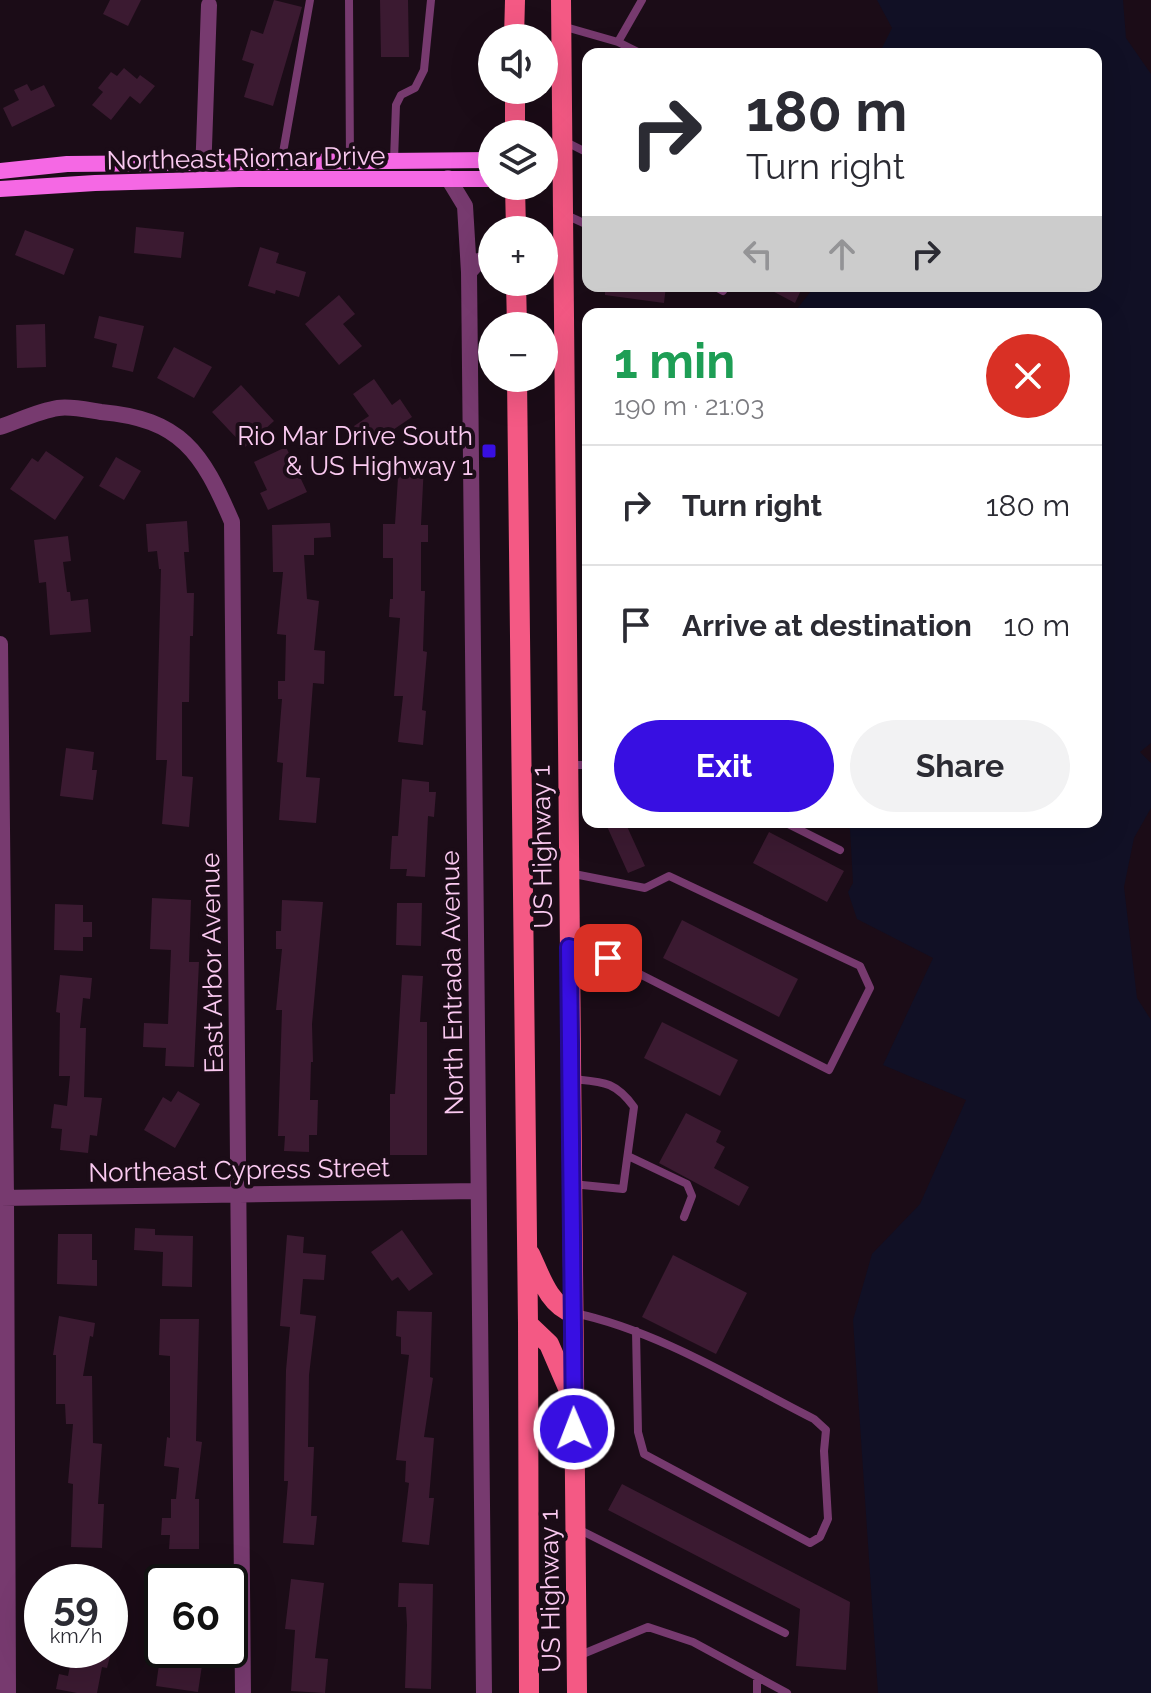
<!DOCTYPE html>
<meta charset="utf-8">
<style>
:root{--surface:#fff;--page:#f2f2f3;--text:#2b2b33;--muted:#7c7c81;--line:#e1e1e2;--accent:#380fe2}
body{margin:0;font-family:Raleway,sans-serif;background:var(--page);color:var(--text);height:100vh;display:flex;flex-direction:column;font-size:30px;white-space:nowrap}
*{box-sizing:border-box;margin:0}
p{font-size:26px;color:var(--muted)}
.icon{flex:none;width:44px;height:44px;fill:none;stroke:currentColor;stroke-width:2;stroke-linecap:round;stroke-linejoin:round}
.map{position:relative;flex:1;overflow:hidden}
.side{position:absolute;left:582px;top:308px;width:520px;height:520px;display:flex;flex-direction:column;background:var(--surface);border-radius:16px;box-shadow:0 8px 32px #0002}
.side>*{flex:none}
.guide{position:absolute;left:582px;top:48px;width:520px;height:244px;border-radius:16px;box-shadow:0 8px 32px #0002;background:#fff;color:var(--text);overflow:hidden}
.buttons{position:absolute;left:478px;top:24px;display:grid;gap:16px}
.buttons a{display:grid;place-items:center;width:80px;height:80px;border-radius:50%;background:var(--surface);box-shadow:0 8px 32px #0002;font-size:40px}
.speed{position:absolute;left:24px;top:1564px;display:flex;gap:16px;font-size:40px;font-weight:700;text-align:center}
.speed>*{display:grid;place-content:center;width:104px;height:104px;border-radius:50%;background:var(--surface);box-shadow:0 8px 32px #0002;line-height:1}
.speed small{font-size:20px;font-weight:400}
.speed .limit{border:4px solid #111;border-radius:12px;background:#fff;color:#111}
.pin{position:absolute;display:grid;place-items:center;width:68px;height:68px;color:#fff;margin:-34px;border-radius:16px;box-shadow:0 4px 12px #0006}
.me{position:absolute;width:88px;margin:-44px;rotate:359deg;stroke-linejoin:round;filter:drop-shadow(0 0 6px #0008)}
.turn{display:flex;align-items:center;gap:28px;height:168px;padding:0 32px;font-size:36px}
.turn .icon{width:104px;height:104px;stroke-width:2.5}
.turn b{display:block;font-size:56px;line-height:68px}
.lanes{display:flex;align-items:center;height:76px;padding:0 32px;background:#0003;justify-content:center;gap:40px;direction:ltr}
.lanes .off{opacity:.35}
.round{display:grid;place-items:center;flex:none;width:84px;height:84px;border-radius:42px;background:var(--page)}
.overview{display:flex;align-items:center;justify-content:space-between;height:136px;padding:0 32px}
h1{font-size:48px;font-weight:700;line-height:60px;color:#1e9e55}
.cta{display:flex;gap:16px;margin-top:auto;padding:16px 32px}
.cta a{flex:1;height:92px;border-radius:48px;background:var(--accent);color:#fff;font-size:32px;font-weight:700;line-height:92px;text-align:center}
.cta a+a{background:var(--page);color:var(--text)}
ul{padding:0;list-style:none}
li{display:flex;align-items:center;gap:24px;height:120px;padding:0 32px;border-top:2px solid var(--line)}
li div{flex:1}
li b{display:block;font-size:30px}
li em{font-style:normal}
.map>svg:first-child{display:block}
</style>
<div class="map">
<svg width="1151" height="1693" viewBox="0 0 1151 1693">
<rect width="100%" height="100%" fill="#1b0c17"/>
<path fill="#111025" d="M877,0H1123L1126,38L1151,74V743L1140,752L1151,763V808L1134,838L1124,887L1137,998L1151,1020V1693H878L853,1320L872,1254L920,1204L966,1100L883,1065L933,958L857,919L848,892L853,883L850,829L839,822H1096V314H793L815,286H1096V54H879L892,28Z"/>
<path fill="#3b1a31" d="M110,0H141L128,26L103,14Z
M274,0L302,7L273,106L244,97L254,64L242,60L251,30L263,34Z
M380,0H408L409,57H381Z
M124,68L137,79L140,75L155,86L140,104L130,96L111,120L92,105L103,92L98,88L111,72L117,76Z
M27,84L31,91L44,85L55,106L12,127L3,108L19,100L14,90Z
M136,227L184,232L181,258L134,253Z
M25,230L74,249L64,275L15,255Z
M260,247L279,253L276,263L306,272L299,297L276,290L275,294L248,286Z
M605,286H666L664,303L605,295Z
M763,286H803L795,303Z
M339,295L355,314L343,324L362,346L339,365L305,324Z
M99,316L144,326L133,372L112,367L117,344L94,338Z
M45,324L46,367L17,368L16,325Z
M174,347L212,367L194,398L157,378Z
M374,379L392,405L400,399L412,417L381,438L378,433L365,442L354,426L369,416L353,394Z
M241,385L274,421L245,447L212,412Z
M286,447L307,492L268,510L260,493L267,490L254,462Z
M46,451L84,477L55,520L10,489L32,458L38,462Z
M116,457L141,471L124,500L99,486Z
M399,462L424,464L421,525H428V542H421V591H425L423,651L427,652L422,710L426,711L423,745L398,742L403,696H394L400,618L389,617L390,599H393V558H383V524H395Z
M187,521L189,552H184L187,593H194L193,636H190L189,702H182V776L193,777L189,827L162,824L167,760H156L161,569H159L157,551L148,552L146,524Z
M330,523L331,537L314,538V555H304L307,599L319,601L314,650L325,651L324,684L313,683L306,777L320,778L316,823L279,820L283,763L277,762L282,699H278V681H285L286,635L277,634L283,572H273L272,525Z
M68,536L71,561L63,562L67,592H70L71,601L88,599L91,632L50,635L46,582L39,583L34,540Z
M66,748L94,752L92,770H97L93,800L60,796Z
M402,779L429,782V792H436L434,817L428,816L425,877L406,876L407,869H390L392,836H398Z
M605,822H625L645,866L628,873Z
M769,832L844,871L827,902L753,863Z
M152,898L191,900L189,962H199L194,1067L165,1066L166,1048L143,1047L144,1023L168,1024L171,950L150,949Z
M282,900L323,902L312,1024L313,1062H311L310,1100H318L317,1135H309V1152L284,1151L285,1136H278L282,1010H276L282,949H276V931H281Z
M397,903H422L421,946L396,945Z
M55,904L83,905V922H92V937H83V951L54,950Z
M682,920L798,979L779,1017L663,958Z
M60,975L92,978L90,999L83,998L80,1028H86L84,1097L102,1098L97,1136L90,1135L88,1153L60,1150L62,1129L51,1128L54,1104L67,1106L70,1076H59L60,1013L56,1012Z
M402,975L423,976L420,1022H427V1155H390V1094H395Z
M662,1022L738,1060L720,1096L644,1058Z
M178,1091L200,1104L175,1148L144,1130L163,1097L171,1102Z
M686,1113L721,1131L716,1142L725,1147L714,1168L749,1187L739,1206L659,1163Z
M135,1228L155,1229V1235L193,1236L192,1287L162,1286L163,1252L134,1250Z
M402,1230L433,1274L409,1291L398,1277L392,1281L371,1252Z
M58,1234H92V1260H97V1286L57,1284Z
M287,1235L304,1237L303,1253L326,1255L324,1280L303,1279L300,1314L316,1316L309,1375L308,1447H314L311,1516H317L314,1545L283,1543L288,1481H284L286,1370L290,1327L280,1326Z
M673,1255L747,1293L716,1354L642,1317Z
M397,1311L432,1312L430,1377L433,1378L424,1437L434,1438L429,1498H434L429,1545L402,1542L409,1483L405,1482L406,1461L396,1460L409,1355L401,1354V1337L396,1336Z
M59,1316L95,1323L93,1337L90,1336L83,1376H92L93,1443L102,1444L98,1504H104L102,1548L71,1547L73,1484L68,1483L73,1424H66L65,1404H56V1355H53Z
M160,1319H199L196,1441L202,1442L195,1499H199V1549H169L170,1535H161L162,1518H171V1499H176L179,1468L164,1466L167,1437L170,1438V1356L159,1355Z
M622,1484L850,1602L846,1670L796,1666L800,1609L608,1510Z
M291,1579L324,1583L315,1658L328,1659L325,1693L291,1691L295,1630L285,1629Z
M399,1583L433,1584L431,1689L405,1688L407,1625L406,1607H398Z
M73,1650L111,1652L107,1668L102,1667L97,1693H77L56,1689L59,1674L68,1676Z
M161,1650L204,1652L198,1692L156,1686Z"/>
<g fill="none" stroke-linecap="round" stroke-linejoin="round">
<path stroke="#773a6f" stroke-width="8" d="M349,0L350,163
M562,26L618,42L642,54
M618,42L642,0
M564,141L588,153
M394,160L396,105L401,95L415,88L424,70L431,0
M281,164L310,0
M566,215L588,225
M714,286L723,291L726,286
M568,765H588
M784,822L840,850
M569,873L645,888L669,876L860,966L870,988L829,1070L608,958L570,947
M628,1156L687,1184L692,1196L684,1217
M572,1184L623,1189L634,1107C615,1081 603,1082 573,1079
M574,1313C656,1330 739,1381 814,1419L826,1430L824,1451L828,1519L820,1537L810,1543L644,1454L638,1432L636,1331
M576,1528L785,1633
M578,1656L648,1627L693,1642L787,1693
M757,1678V1693"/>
<path stroke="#773a6f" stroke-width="16" d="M203,175L209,5
M448,178L465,206L469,272L484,1693
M469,272L479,261L492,259
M0,427C18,421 39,411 58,408C71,406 88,410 101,412C181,419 202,452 232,522L243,1693
M0,644L6,1198L8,1693
M0,1198L478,1191"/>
<path stroke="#f568e4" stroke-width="16" d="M544,167L561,172
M0,171L67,164L492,160
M0,189L95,183L239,179H492"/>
<path stroke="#f45984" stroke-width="20" d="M561,0L577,1693
M514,38L515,0
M515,90V134
M515,186L516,230
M516,282L517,326
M517,378L528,1324L529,1693
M530,1254C541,1277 548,1304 573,1313
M528,1324L549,1344L571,1395"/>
</g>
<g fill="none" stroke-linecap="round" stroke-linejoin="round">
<defs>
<path id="route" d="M574,1429L569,947L608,958"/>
</defs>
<use href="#route" stroke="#240a93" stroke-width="20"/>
<use href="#route" stroke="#380fe2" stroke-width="14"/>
</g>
<rect fill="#380fe2" stroke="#1b0c17" stroke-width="3" x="481" y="443" width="16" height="16" rx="4"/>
<g text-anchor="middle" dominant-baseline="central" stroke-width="8" stroke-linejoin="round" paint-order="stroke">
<g font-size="26" fill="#fbcaf1" stroke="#1b0c17">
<text transform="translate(246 158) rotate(-1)">Northeast Riomar Drive</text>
<text transform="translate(542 847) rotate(-91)">US Highway 1</text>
<text transform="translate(212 963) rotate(-91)">East Arbor Avenue</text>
<text transform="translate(452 983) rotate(-91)">North Entrada Avenue</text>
<text transform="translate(239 1170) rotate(-1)">Northeast Cypress Street</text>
<text transform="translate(550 1591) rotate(-91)">US Highway 1</text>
</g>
<g font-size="26" fill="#fbcaf1" stroke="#1b0c17" text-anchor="end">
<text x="473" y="436">Rio Mar Drive South<tspan x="473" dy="30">&amp; US Highway 1</tspan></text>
</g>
</g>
</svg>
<div class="buttons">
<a><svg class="icon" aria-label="sound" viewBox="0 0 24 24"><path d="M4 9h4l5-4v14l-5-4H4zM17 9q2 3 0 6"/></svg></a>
<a><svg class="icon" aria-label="layers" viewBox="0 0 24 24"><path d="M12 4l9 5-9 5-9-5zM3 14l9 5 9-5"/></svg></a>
<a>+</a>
<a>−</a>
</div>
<div class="speed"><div>59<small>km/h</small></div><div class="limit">60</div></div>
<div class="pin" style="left:608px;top:958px;background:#d93025"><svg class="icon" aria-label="arrive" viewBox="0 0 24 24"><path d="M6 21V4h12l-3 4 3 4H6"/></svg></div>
<svg class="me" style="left:574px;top:1429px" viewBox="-20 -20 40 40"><circle r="17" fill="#380fe2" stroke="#fff" stroke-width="3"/><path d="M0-11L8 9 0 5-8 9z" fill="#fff"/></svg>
<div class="guide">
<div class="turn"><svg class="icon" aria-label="right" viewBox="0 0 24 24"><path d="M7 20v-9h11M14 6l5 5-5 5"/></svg><div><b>180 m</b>Turn right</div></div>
<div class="lanes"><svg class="icon off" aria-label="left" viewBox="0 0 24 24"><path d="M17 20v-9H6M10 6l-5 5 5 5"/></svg><svg class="icon off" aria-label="ahead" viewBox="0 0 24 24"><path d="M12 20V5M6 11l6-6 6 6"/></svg><svg class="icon" aria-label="right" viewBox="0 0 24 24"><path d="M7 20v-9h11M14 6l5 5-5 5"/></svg></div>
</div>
<section class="side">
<div class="overview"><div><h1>1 min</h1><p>190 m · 21:03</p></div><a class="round" style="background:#d93025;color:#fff"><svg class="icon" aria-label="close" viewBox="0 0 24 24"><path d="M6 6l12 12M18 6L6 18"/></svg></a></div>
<ul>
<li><svg class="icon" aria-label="right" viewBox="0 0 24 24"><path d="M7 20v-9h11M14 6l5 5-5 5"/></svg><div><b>Turn right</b></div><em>180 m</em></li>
<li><svg class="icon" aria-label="arrive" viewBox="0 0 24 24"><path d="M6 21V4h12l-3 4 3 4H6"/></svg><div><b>Arrive at destination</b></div><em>10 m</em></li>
</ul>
<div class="cta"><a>Exit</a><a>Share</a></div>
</section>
</div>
